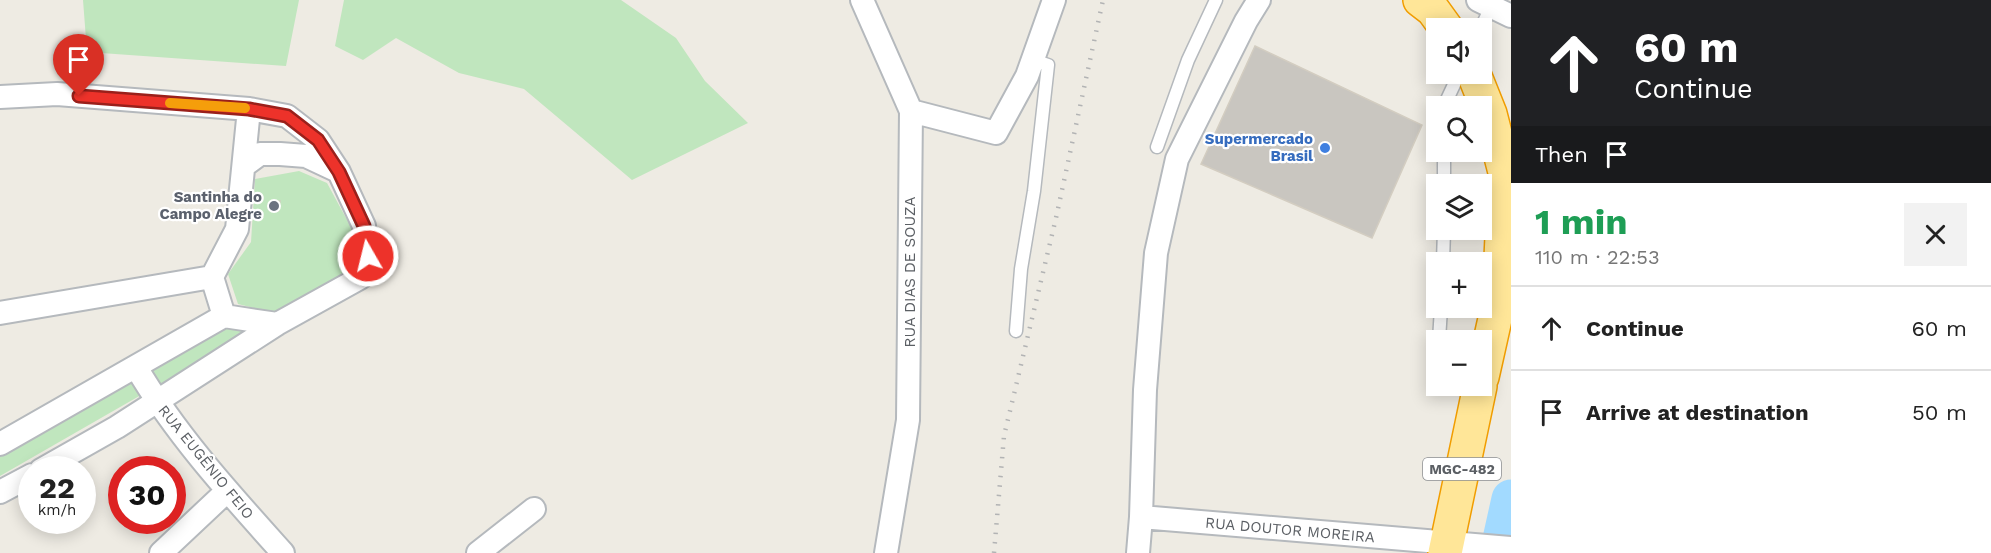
<!DOCTYPE html>
<meta charset="utf-8">
<style>
:root{--surface:#fff;--page:#f2f2f2;--text:#222;--muted:#767676;--line:#e0e0e0}
body{margin:0;font-family:"Work Sans",sans-serif;background:var(--page);color:var(--text);height:100vh;display:flex;flex-direction:column;font-size:22px;white-space:nowrap}
*{box-sizing:border-box;margin:0}
p{font-size:20px;color:var(--muted)}
.icon{flex:none;width:33px;height:33px;fill:none;stroke:currentColor;stroke-width:2;stroke-linecap:round;stroke-linejoin:round}
.map{position:relative;flex:1;overflow:hidden}
.sheet{display:flex;flex-direction:column;background:var(--surface);width:480px}
.sheet>*{flex:none}
.guide{background:#202124;color:#fff;overflow:hidden}
.controls{position:absolute;left:1426px;top:18px;display:grid;gap:12px}
.controls a{display:grid;place-items:center;width:66px;height:66px;border-radius:0px;background:var(--surface);box-shadow:0 3px 15px #0003;font-size:30px}
.speed{position:absolute;left:18px;top:456px;display:flex;gap:12px;font-size:30px;font-weight:700;text-align:center}
.speed>*{display:grid;place-content:center;width:78px;height:78px;border-radius:50%;background:var(--surface);box-shadow:0 3px 15px #0003;line-height:1}
.speed small{font-size:15px;font-weight:400}
.speed .limit{border:9px solid #d22;background:#fff;color:#111}
.pin{position:absolute;display:grid;place-items:center;width:51px;height:51px;color:#fff;margin:-62px -26px;border-radius:50% 50% 50% 0;rotate:-45deg;box-shadow:0 0 6px #0007}
.pin .icon{rotate:45deg}
.me{position:absolute;width:66px;margin:-33px;rotate:352deg;stroke-linejoin:round;filter:drop-shadow(0 0 4px #0008)}
.turn{display:flex;align-items:center;gap:21px;height:126px;padding:0 24px;font-size:27px}
.turn .icon{width:78px;height:78px;stroke-width:2.5}
.turn b{display:block;font-size:42px;line-height:51px}
.then{display:flex;align-items:center;height:57px;padding:0 24px;background:#0003;gap:12px;font-size:22px}
.round{display:grid;place-items:center;flex:none;width:63px;height:63px;border-radius:0px;background:var(--page)}
.head{display:flex;align-items:center;justify-content:space-between;height:102px;padding:0 24px}
h1{font-size:36px;font-weight:700;line-height:45px;color:#1e9e55}
ul{padding:0;list-style:none}
li{display:flex;align-items:center;gap:18px;height:84px;padding:0 24px;border-top:2px solid var(--line)}
li div{flex:1}
li b{display:block;font-size:22px}
li em{font-style:normal}
main{display:flex;flex:1;min-height:0}
.map>svg:first-child{display:block}
</style>
<main>
<div class="map">
<svg width="1511" height="553" viewBox="0 0 1511 553">
<rect width="100%" height="100%" fill="#eeebe3"/>
<path fill="#c0e6be" d="M83,0H299L286,66L87,52Z
M344,0H621L676,38L705,81L748,123L632,180L524,89L459,73L396,38L363,60L335,46Z
M299,171L327,183L352,229L345,276L275,313L238,304L228,274L251,242L255,179Z
M224,322L263,327L161,387L147,370Z
M134,375L148,391L0,476V451Z"/>
<g fill="none" stroke-linecap="round" stroke-linejoin="round">
<path stroke="#a2daff" stroke-width="39" d="M1499,553L1511,499"/>
</g>
<path fill="#c9c6c0" stroke="#d3cdc1" stroke-width="1.5" d="M1255,46L1422,125L1372,238L1201,164Z
M280,201L278,211L269,209L270,202Z"/>
<g fill="none" stroke-linecap="round" stroke-linejoin="round">
<defs>
<path id="service" d="M1481,28L1491,7
M1444,106L1459,74
M1157,147L1188,60L1216,0
M1444,152V184
M1443,262L1444,230
M1016,331L1021,269L1034,191L1048,65L1033,60
M1439,340L1441,308"/>
<path id="minor" d="M862,0L911,111L908,420L886,553
M1478,0L1511,16
M0,97L57,94L249,109L287,116L318,140L339,172L364,226L368,256L360,278L277,324L224,316L0,444
M911,111L996,133L1027,76L1054,0
M245,165L260,154H280L306,156L338,171
M212,277L237,229L249,109
M212,277L224,316
M0,313L212,277
M136,367C176,435 230,494 283,553
M41,470L117,427L277,324
M0,492L32,475
M1141,517L1511,548
M161,553L227,491
M478,553L534,509
M1138,553L1141,517L1145,390L1156,253L1177,159L1246,21L1259,0"/>
<path id="trunk" d="M1420,0L1433,10L1446,28
M1474,74L1490,114L1505,172L1499,301L1482,377
M1445,553L1480,386"/>
</defs>
<use href="#service" stroke="#b5b9bd" stroke-width="15"/>
<use href="#minor" stroke="#b5b9bd" stroke-width="26"/>
<use href="#trunk" stroke="#f19d00" stroke-width="36"/>
<use href="#service" stroke="#fff" stroke-width="12"/>
<use href="#minor" stroke="#fff" stroke-width="22"/>
<use href="#trunk" stroke="#ffe698" stroke-width="33"/>
<path stroke="#b2b3b4" stroke-width="4.5" stroke-dasharray="1.5 8" stroke-linecap="butt" d="M994,553L1004,436L1056,218L1103,0"/>
</g>
<g fill="none" stroke-linecap="round" stroke-linejoin="round">
<defs>
<path id="route" d="M79,96L249,109L287,116L318,140L339,172L364,226L368,256"/>
</defs>
<use href="#route" stroke="#9a201b" stroke-width="15"/>
<use href="#route" stroke="#ed322a" stroke-width="10"/>
<path stroke="#f59e0b" stroke-width="10" d="M170,103L245,108"/>
</g>
<circle fill="#3f7fe0" stroke="#fff" stroke-width="2" cx="1325" cy="148" r="6"/>
<circle fill="#6b7280" stroke="#fff" stroke-width="2" cx="274" cy="206" r="6"/>
<g text-anchor="middle" dominant-baseline="central" stroke-width="4.5" stroke-linejoin="round" paint-order="stroke">
<rect fill="#fff" stroke="#8c8f92" stroke-width="1.5" x="1423" y="458" width="78" height="22" rx="4.5"/>
<g font-size="14" font-weight="bold" fill="#5b5f64">
<text x="1462" y="469">MGC-482</text>
</g>
<g font-size="15" font-weight="bold" fill="#366cbe" stroke="#fff" text-anchor="end">
<text x="1313" y="139">Supermercado<tspan x="1313" dy="17">Brasil</tspan></text>
</g>
<g font-size="15" font-weight="bold" fill="#5b616d" stroke="#fff" text-anchor="end">
<text x="262" y="197">Santinha do<tspan x="262" dy="17">Campo Alegre</tspan></text>
</g>
<g font-size="15" fill="#5b5f64" stroke="#fff">
<text transform="translate(910 272) rotate(-90)">RUA DIAS DE SOUZA</text>
<text transform="translate(206 462) rotate(51)">RUA EUGÊNIO FEIO</text>
<text transform="translate(1290 530) rotate(5)">RUA DOUTOR MOREIRA</text>
</g>
</g>
</svg>
<div class="controls">
<a><svg class="icon" aria-label="sound" viewBox="0 0 24 24"><path d="M4 9h4l5-4v14l-5-4H4zM17 9q2 3 0 6"/></svg></a>
<a><svg class="icon" aria-label="search" viewBox="0 0 24 24"><circle cx="10" cy="10" r="6"/><path d="M15 15l6 6"/></svg></a>
<a><svg class="icon" aria-label="layers" viewBox="0 0 24 24"><path d="M12 4l9 5-9 5-9-5zM3 14l9 5 9-5"/></svg></a>
<a>+</a>
<a>−</a>
</div>
<div class="speed"><div>22<small>km/h</small></div><div class="limit">30</div></div>
<div class="pin" style="left:79px;top:96px;background:#d93025"><svg class="icon" aria-label="arrive" viewBox="0 0 24 24"><path d="M6 21V4h12l-3 4 3 4H6"/></svg></div>
<svg class="me" style="left:368px;top:256px" viewBox="-20 -20 40 40"><circle r="17" fill="#ed322a" stroke="#fff" stroke-width="3"/><path d="M0-11L8 9 0 5-8 9z" fill="#fff"/></svg>
</div>
<section class="sheet">
<div class="guide">
<div class="turn"><svg class="icon" aria-label="ahead" viewBox="0 0 24 24"><path d="M12 20V5M6 11l6-6 6 6"/></svg><div><b>60 m</b>Continue</div></div>
<div class="then">Then<svg class="icon" aria-label="arrive" viewBox="0 0 24 24"><path d="M6 21V4h12l-3 4 3 4H6"/></svg></div>
</div>
<div class="head"><div><h1>1 min</h1><p>110 m · 22:53</p></div><a class="round"><svg class="icon" aria-label="close" viewBox="0 0 24 24"><path d="M6 6l12 12M18 6L6 18"/></svg></a></div>
<ul>
<li><svg class="icon" aria-label="ahead" viewBox="0 0 24 24"><path d="M12 20V5M6 11l6-6 6 6"/></svg><div><b>Continue</b></div><em>60 m</em></li>
<li><svg class="icon" aria-label="arrive" viewBox="0 0 24 24"><path d="M6 21V4h12l-3 4 3 4H6"/></svg><div><b>Arrive at destination</b></div><em>50 m</em></li>
</ul>
</section>
</main>
